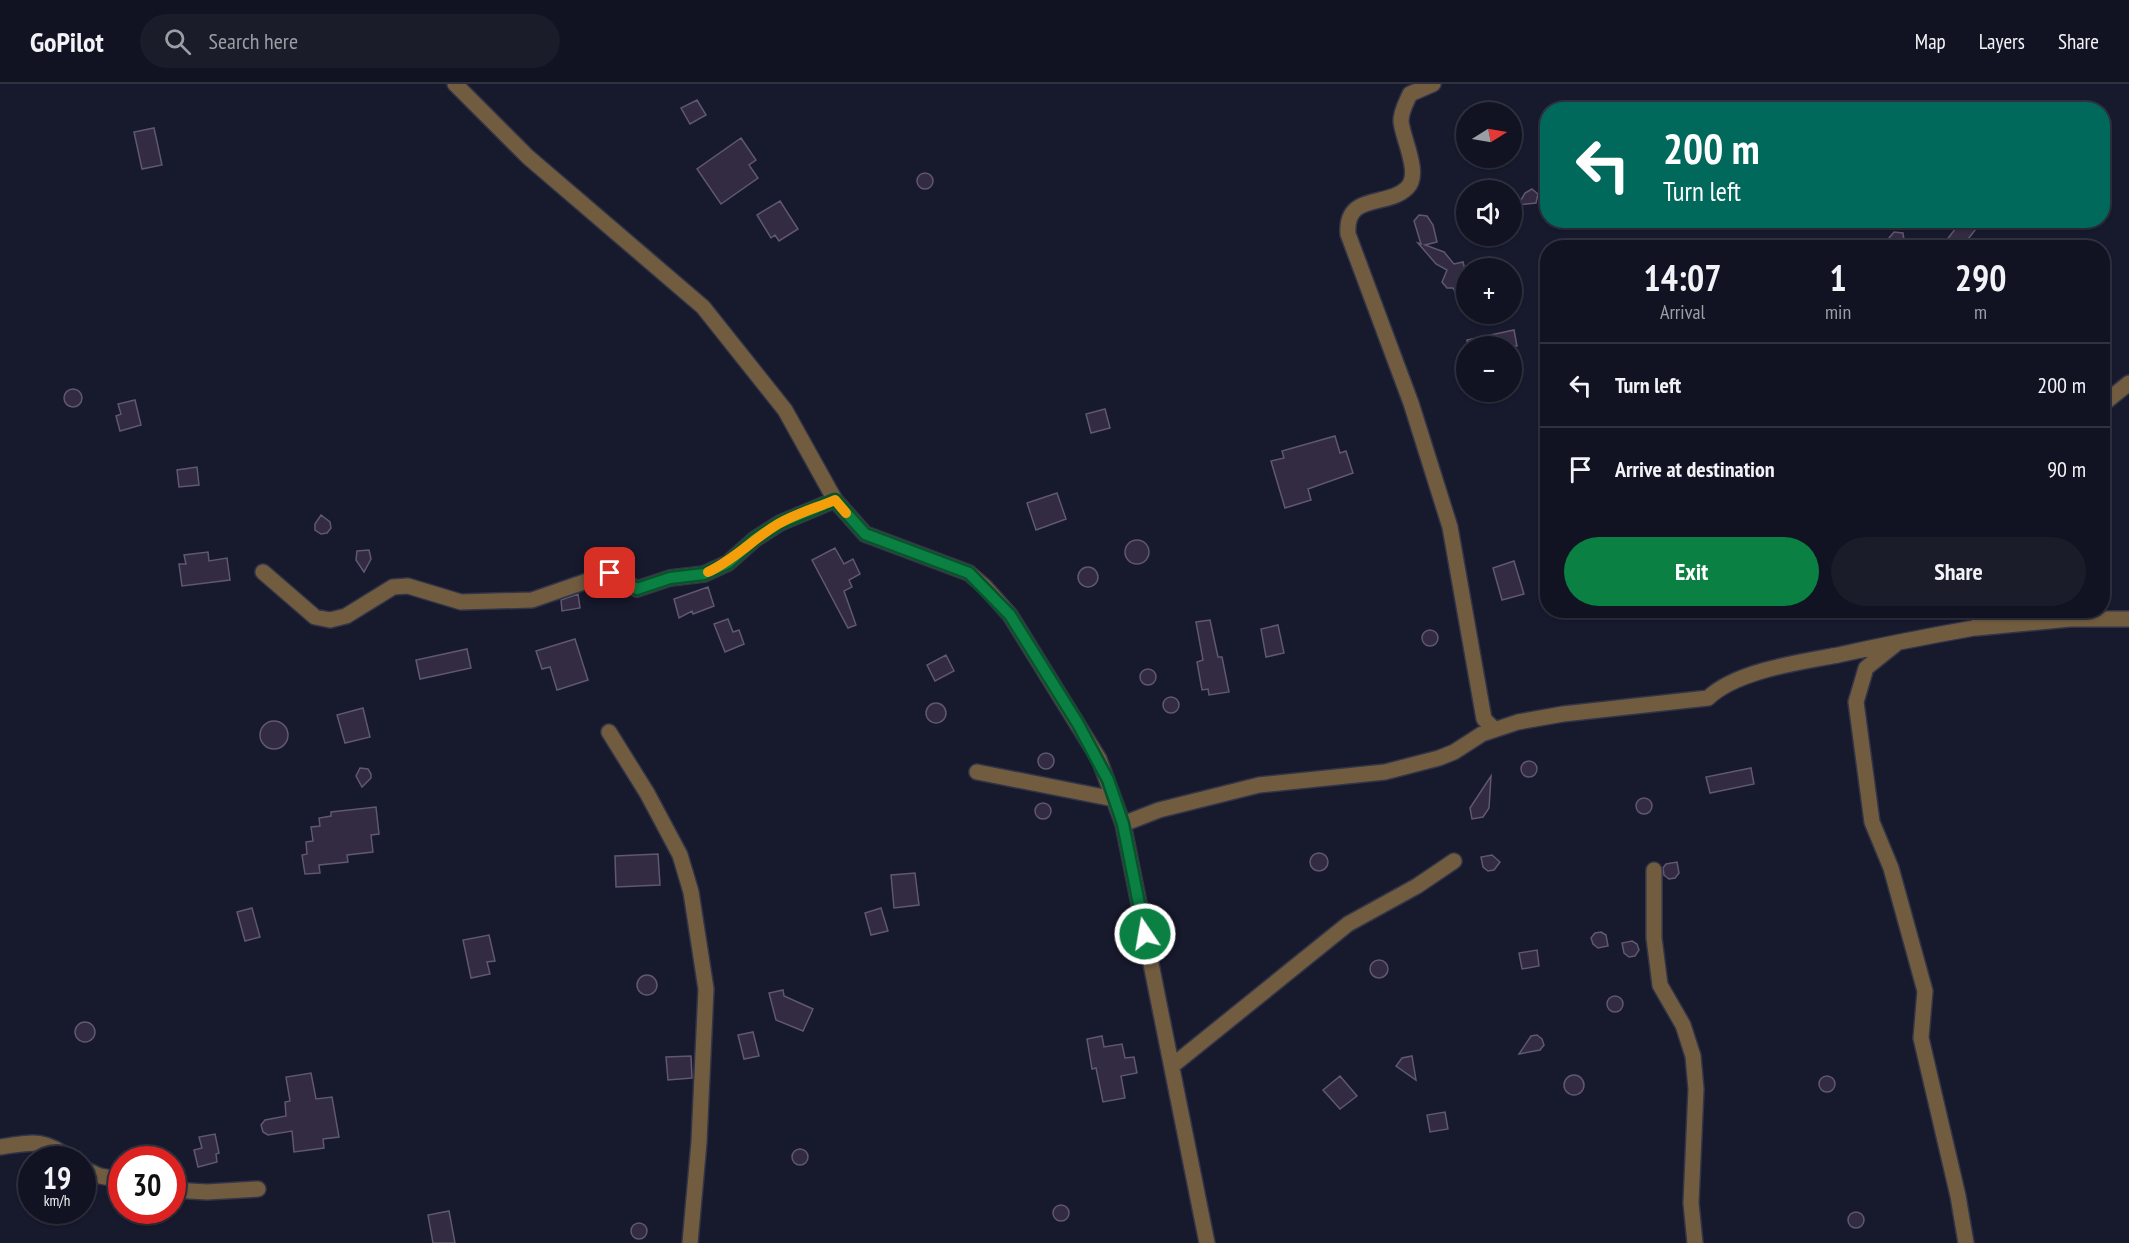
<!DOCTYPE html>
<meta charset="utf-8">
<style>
:root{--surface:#111322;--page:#1a1c2a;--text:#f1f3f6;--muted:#9c9ea5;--line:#303240;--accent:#0b8043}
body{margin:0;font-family:"PT Sans Narrow",sans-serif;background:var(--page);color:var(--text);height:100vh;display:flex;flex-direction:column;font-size:22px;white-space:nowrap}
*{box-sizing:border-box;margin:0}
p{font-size:20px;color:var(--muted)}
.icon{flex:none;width:33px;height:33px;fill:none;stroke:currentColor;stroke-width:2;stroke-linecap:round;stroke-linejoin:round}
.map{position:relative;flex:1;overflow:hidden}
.drawer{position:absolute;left:1540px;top:156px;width:570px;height:378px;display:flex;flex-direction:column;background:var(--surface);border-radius:24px;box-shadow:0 2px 4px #0004,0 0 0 2px var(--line)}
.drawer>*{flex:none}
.guide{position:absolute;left:1540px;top:18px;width:570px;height:126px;border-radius:24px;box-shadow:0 2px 4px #0004,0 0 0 2px var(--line);background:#00695c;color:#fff;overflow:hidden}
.needle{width:39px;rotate:79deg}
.controls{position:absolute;left:1456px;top:18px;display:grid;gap:12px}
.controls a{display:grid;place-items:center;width:66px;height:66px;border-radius:50%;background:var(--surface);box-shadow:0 2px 4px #0004,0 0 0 2px var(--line);font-size:30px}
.speed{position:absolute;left:18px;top:1062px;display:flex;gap:12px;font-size:30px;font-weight:700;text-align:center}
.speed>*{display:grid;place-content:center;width:78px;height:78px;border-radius:50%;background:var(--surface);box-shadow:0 2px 4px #0004,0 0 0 2px var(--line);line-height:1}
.speed small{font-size:15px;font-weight:400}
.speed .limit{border:9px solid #d22;background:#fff;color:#111}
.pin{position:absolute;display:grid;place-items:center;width:51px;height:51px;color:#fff;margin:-26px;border-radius:12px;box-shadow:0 3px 9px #0006}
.me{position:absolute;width:66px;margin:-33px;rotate:348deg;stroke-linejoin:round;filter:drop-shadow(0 0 4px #0008)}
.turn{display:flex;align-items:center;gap:21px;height:126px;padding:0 24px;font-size:27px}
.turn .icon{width:78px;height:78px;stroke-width:2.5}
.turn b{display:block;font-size:42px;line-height:51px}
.eta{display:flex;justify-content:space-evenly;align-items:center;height:102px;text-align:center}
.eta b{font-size:36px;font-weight:800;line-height:42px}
.cta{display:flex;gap:12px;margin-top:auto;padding:12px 24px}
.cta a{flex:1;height:69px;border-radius:36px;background:var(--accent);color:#fff;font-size:24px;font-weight:800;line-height:69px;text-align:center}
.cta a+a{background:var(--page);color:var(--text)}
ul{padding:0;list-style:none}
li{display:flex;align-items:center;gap:18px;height:84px;padding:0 24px;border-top:2px solid var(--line)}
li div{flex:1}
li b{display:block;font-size:22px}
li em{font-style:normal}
header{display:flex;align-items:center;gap:36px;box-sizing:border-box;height:84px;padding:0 30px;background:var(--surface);border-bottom:2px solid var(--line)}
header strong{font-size:28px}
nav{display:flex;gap:33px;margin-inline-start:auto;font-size:21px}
.search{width:420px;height:54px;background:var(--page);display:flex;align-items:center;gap:15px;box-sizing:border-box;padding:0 21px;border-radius:33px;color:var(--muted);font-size:22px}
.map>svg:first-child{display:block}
</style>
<header>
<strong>GoPilot</strong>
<div class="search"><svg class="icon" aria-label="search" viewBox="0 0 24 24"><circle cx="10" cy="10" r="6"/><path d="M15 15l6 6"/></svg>Search here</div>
<nav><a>Map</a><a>Layers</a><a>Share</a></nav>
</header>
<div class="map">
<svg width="2129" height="1159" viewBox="0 0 2129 1159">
<rect width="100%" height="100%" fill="#17192d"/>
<path fill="#332b41" stroke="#605770" stroke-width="1.5" d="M697,16L706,31L690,40L681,24Z
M154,44L162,81L142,85L134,48Z
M741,54L756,76L749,81L758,94L721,120L697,85Z
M917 97a8 8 0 1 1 16 0a8 8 0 1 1-16 0Z
M1532,105L1538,110L1536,119L1518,121L1525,109Z
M780,117L798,145L779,157L775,151L771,154L757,131Z
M1419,131L1427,132L1433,141L1437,158L1425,161L1444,168L1454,180L1463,178L1467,193V231L1453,204H1447L1442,198L1447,186L1436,180L1418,159L1421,160L1414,137Z
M1962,136H1983L1961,164H1953L1946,157Z
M1894,148L1903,149L1905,164H1892L1889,154Z
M1514,246L1517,262H1468L1467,256Z
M64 314a9 9 0 1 1 18 0a9 9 0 1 1-18 0Z
M135,316L141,341L120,347L116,332L121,330L118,320Z
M1105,325L1110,344L1091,349L1086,330Z
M1335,352L1340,369L1346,367L1353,389L1308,405L1311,416L1285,424L1271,377L1284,374L1282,367Z
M197,383L199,401L179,403L177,386Z
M1057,409L1066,435L1036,446L1027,419Z
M321,431L330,438L331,444L327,449L321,450L315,446V440Z
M1125 468a12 12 0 1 1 24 0a12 12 0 1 1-24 0Z
M835,464L844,480L853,475L860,490L849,496L852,503L844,507L856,541L848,544L812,476Z
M369,466L371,475L364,488L356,476L357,467Z
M208,468L209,477L227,474L230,496L182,502L179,480H186L184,471Z
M1514,477L1524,510L1502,516L1493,484Z
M1078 493a10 10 0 1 1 20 0a10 10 0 1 1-20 0Z
M708,503L714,522L693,530L692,527L679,534L674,515Z
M578,510L580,524L562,527L561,516Z
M728,535L733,548L739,546L744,560L725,568L714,540Z
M1210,536L1218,573H1222L1229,608L1209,611L1208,605L1202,606L1197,578L1203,576L1196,538Z
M1278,541L1284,569L1266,573L1261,545Z
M1422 554a8 8 0 1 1 16 0a8 8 0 1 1-16 0Z
M575,555L588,596L557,606L550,583L542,585L536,567Z
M467,565L471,584L420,595L416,576Z
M946,571L954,587L935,597L927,581Z
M1140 593a8 8 0 1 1 16 0a8 8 0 1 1-16 0Z
M1163 621a8 8 0 1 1 16 0a8 8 0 1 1-16 0Z
M926 629a10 10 0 1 1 20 0a10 10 0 1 1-20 0Z
M363,624L370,653L345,659L337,631Z
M260 651a14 14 0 1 1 28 0a14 14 0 1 1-28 0Z
M1038 677a8 8 0 1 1 16 0a8 8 0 1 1-16 0Z
M1521 685a8 8 0 1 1 16 0a8 8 0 1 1-16 0Z
M360,684L368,685L371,690V694L362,703L356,692Z
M1751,684L1754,700L1710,709L1706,693Z
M1491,692L1489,724L1483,733L1472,735L1470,724Z
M1636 722a8 8 0 1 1 16 0a8 8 0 1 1-16 0Z
M1035 727a8 8 0 1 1 16 0a8 8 0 1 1-16 0Z
M376,723L379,750L371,751L373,768L347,771L348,778L319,781L320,789L305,790L302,771L307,770L306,758L313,757L311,743L320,742L319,734L331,732V728Z
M1310 778a9 9 0 1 1 18 0a9 9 0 1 1-18 0Z
M658,770L660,801L616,803L615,772Z
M1492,771L1500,778L1494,786L1488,787L1483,783L1481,773Z
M1677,778L1679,789L1675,794L1669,795L1664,791L1663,784L1666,780Z
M915,789L919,821L894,824L891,791Z
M252,824L260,853L245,857L237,828Z
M881,824L888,847L871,851L865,829Z
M1601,848L1606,851L1608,862L1598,864L1593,860L1591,854L1595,849Z
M489,851L495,877L487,878L490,890L471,894L463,856Z
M1632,857L1637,860L1639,866L1635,872L1629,873L1624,869L1622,859Z
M1537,866L1539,882L1522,885L1519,869Z
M1370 885a9 9 0 1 1 18 0a9 9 0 1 1-18 0Z
M637 901a10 10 0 1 1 20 0a10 10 0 1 1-20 0Z
M783,906L784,912L813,925L803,947L776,936L769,909Z
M1607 920a8 8 0 1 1 16 0a8 8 0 1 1-16 0Z
M75 948a10 10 0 1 1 20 0a10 10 0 1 1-20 0Z
M753,948L759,972L744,975L738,951Z
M1537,951L1542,955L1544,961L1540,966L1519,970L1531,952Z
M1102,952L1104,963L1122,960L1125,974L1134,973L1137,989L1121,992L1125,1014L1103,1018L1096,984L1092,985L1087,955Z
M691,972L692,994L668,996L666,973Z
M1412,972L1416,996L1396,982L1402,974Z
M311,989L316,1015L332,1013L339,1053L323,1055L324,1064L294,1068L292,1047L268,1051L263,1048L261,1041L265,1036L286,1032L285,1018L290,1017L286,993Z
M1564 1001a10 10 0 1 1 20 0a10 10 0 1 1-20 0Z
M1819 1000a8 8 0 1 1 16 0a8 8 0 1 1-16 0Z
M1340,992L1357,1012L1340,1025L1323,1006Z
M1445,1028L1448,1045L1430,1048L1427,1031Z
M215,1050L219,1069L216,1070L217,1078L198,1083L194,1066L202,1064L199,1053Z
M792 1073a8 8 0 1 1 16 0a8 8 0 1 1-16 0Z
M1053 1129a8 8 0 1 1 16 0a8 8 0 1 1-16 0Z
M449,1127L455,1159H433L428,1131Z
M1848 1136a8 8 0 1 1 16 0a8 8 0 1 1-16 0Z
M631 1147a8 8 0 1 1 16 0a8 8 0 1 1-16 0Z"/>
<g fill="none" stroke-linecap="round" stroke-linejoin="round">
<defs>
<path id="minor" d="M455,0L528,73L703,223L785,326L835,416L865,450L969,489L985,503L1010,531L1099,675L1123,740L1207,1159
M1433,0L1410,10C1406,19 1401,27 1401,37C1402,54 1422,90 1407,104C1387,124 1345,108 1348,150L1411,319L1450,443L1484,635L1494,645
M2103,320L2129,299
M263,488L315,533L330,536L346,532L393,503L408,502L461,518L532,516L610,489L637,505L670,494L704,490L728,479L755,455L780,439L835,416
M1976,544L2070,535H2129
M1896,560L1866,584L1856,618L1872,738L1891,784L1925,907L1921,954L1958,1112L1966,1159
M609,648L647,709L680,771L691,808L706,905L699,1058L690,1159
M977,688L1114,715
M1123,740L1159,726L1259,701L1385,688L1439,674L1454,668L1482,650L1518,638L1563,630L1708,614C1736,587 1800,578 1838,571C1883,561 1929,552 1974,544L1998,526
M1654,786V854L1660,901L1683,941L1693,972L1696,1005L1691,1119L1695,1159
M1172,982L1348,840L1417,802L1454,777
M0,1063C33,1058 44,1054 72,1076
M82,1084L100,1092L122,1096
M172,1106L207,1108L258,1105"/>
</defs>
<use href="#minor" stroke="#323448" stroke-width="18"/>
<use href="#minor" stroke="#715c40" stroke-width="15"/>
</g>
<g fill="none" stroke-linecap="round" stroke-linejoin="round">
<defs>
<path id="route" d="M610,489L637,505L670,494L704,490L728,479L755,455L780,439L835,416L865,450L969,489L1010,531L1078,640L1108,696L1123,740L1145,850"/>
</defs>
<use href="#route" stroke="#07532c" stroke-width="15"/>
<use href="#route" stroke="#0b8043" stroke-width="10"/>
<path stroke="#f59e0b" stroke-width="10" d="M708,488C734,476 753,455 778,440C795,430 816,424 835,416L846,429"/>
</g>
</svg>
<div class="controls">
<a><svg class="needle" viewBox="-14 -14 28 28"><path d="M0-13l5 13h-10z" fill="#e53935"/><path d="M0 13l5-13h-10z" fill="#9c9ea5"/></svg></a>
<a><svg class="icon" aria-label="sound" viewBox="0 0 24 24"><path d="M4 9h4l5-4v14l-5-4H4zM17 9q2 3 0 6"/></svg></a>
<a>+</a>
<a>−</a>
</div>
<div class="speed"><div>19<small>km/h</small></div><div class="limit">30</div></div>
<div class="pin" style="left:610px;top:489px;background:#d93025"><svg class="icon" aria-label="arrive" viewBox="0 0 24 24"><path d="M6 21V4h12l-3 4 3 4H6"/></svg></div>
<svg class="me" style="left:1145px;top:850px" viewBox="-20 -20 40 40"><circle r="17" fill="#0b8043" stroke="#fff" stroke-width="3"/><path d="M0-11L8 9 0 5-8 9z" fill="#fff"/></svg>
<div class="guide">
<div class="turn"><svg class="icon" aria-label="left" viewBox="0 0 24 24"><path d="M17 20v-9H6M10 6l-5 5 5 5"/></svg><div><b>200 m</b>Turn left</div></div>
</div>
<section class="drawer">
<div class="eta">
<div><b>14:07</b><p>Arrival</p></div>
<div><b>1</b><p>min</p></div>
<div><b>290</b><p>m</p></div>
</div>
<ul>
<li><svg class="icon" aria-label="left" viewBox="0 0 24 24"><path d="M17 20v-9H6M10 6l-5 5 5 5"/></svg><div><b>Turn left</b></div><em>200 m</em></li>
<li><svg class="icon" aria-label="arrive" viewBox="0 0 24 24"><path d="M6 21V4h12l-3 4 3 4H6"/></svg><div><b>Arrive at destination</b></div><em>90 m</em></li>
</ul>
<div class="cta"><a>Exit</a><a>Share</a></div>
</section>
</div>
